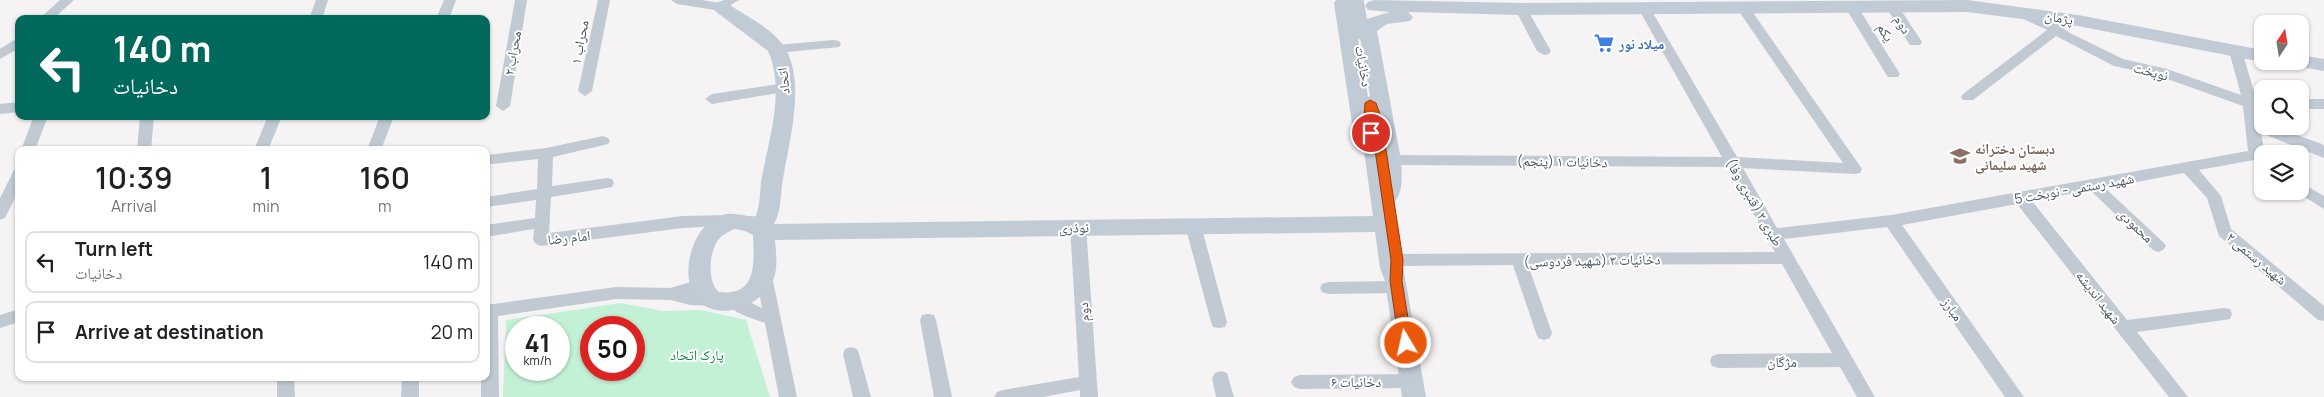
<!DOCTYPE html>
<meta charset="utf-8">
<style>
:root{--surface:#fff;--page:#f2f2f2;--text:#202124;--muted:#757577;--line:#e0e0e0}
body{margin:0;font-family:Manrope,"Noto Naskh Arabic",sans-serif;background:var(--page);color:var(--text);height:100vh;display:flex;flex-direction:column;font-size:19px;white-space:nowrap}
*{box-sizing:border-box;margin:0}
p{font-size:16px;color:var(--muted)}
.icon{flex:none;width:28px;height:28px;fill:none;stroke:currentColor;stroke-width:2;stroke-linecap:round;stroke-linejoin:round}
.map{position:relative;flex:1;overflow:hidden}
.panel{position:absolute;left:15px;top:146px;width:475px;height:235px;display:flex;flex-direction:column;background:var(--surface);border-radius:10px;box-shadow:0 1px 4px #0004}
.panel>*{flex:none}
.top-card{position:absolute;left:15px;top:15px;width:475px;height:105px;border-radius:10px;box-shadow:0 1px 4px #0004;background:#00695c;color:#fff;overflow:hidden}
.needle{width:32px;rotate:12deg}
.controls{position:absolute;left:2254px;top:15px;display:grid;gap:10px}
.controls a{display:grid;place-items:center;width:55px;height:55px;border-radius:10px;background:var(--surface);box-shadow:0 1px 4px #0004;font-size:25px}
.speed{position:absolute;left:505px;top:316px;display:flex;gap:10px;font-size:25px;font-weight:700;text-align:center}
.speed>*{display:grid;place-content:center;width:65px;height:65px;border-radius:50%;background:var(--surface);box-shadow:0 1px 4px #0004;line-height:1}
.speed small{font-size:12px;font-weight:400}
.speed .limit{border:8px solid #d22;background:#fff;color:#111}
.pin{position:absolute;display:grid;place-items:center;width:42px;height:42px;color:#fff;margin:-21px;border:2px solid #fff;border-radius:50%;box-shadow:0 1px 5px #0007}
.me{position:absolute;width:55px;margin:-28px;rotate:351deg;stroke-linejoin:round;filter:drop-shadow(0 0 4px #0008)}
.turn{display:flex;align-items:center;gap:18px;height:105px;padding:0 15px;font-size:22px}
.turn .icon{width:65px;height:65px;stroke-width:2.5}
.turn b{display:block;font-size:35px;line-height:42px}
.eta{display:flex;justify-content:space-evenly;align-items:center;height:85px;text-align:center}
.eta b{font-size:30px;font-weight:600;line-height:35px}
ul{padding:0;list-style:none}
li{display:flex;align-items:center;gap:15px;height:62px;margin:0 10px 8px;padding:0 5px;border:2px solid var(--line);border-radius:10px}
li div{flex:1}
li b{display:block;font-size:19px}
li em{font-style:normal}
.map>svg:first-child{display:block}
</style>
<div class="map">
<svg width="2324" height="397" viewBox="0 0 2324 397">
<rect width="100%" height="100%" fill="#f5f3f3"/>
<path fill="#c3f1d5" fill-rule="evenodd" d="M621,303L663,311L701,310L746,320L770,397H503L506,320ZM516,328H559V370H516ZM591,328H634V370H591Z"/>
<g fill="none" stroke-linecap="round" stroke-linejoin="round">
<path fill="#c1cad2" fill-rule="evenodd" d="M60,0H74L53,19H39Z
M316,0H328L322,19H309Z
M444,0H456L449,19H436Z
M515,0H527L510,106L503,111L496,106Z
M598,0H610L592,91L585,96L578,91Z
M671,0H702L719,3L724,0H739L721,11L677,4Z
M1742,3L1747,4L1862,169L1860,173L1855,174L1743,168L1777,228L1891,215L2248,151L2243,106L2159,76L2114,66L2056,36L1973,100H1963L1961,97L1963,94L2047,30L2019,17L2018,14L2019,11H2029L2051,20L2070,33L2123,59L2167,69L2241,95L2229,51L2236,47L2241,48L2256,98H2262V108H2258L2259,122L2262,123V126H2271L2322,144L2324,146V158L2261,133L2265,154H2262V164L2254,160L2199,170L2221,196L2231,229L2324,306V321L2318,320L2219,236L2207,198L2184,173L2105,188L2163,242L2166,246L2163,250L2158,252L2153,250L2090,190L2032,201L2127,320L2224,308L2230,309L2232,314L2230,319L2224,320L2137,332L2188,397H2169L2017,204L1902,225L2024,397H2005L1887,227L1784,239L1875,397H1857L1840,367L1718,368L1712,366L1710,361L1712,356L1718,354L1832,353L1782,264L1528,265L1552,333L1550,338L1544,340L1538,338L1536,333L1513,265L1397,266L1391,264L1389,260L1391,256L1397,254L1775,252L1727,167L1391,165L1386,164L1384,160L1386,156L1391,155L1722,157L1638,8L1644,4L1650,8L1737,157L1843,163L1736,7Z
M1851,3L1856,4L1900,74L1898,77H1888L1886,74L1845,7Z
M1892,3L1897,4L1920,39L1922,42L1920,45H1910L1886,7Z
M1521,5L1527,9L1551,51L1549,54L1544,55L1537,51L1515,9Z
M19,37V48L0,59V49Z
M834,40L839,41L841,44L839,47L776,53L769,49L776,45Z
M785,83L790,85L792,88L790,91L712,104L705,99L712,94Z
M2300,99H2324V109H2300Z
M19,102V112L0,114V104Z
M34,116H48L35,150H21Z
M140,116H154L151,150H137Z
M268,116H282L268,150H254Z
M380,116H394L381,150H367Z
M603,136L608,138L610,141L608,144L553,157L552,186L607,178L612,179L614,183L612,187L607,188L551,197L549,233L683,216L730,215L735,217L738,221L735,225L683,228L541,246L536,244L533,240L534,229L486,237V225L535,218L536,200L486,207V197L537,189L538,159L492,164L487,163V155L546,148Z
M19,169V190L5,218L0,220V198L14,170Z
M2300,182L2324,196V209L2295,191H2300Z
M1193,219L1198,221L1201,225L1227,322L1225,327L1219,328L1213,327L1211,322L1185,225L1188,221Z
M1078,220L1083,222L1086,226L1098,397H1080V390L1043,397H994L997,392L1003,390L1079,377L1070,226L1073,222Z
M764,270L770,272L772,276L797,397H779L765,323C752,318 731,313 724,300L726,296L732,294L762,308L756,276L758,272Z
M701,279L707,281L709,285L707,289L695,293L720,296L722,300L720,304L714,306L690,305L671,300L616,299L498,316L499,397H481V378H486V305L616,287L670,288Z
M1397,281L1403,283L1405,287L1403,291L1397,293L1328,294L1322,292L1320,288L1322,284L1328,282Z
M19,309V322L0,328V315Z
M928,314L934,315L936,320L952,397H934L920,320L922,315Z
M851,347L857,349L859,354L871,397H853L843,354L845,349Z
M1221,371L1227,373L1234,397H1216L1212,378L1215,373Z
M1412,374L1418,376L1421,381L1418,386L1412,388L1300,389L1294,387L1291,382L1294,377L1300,375Z
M277,378H294L295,397H277Z
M402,378H419V397H401Z"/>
<path fill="#c1cbd6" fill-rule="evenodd" d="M1336,0H1350L1352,3L1368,97L1370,96L1359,31L1367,19L1390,12L1368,10L1365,6L1368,2L1374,0L1521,3L1967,0L2078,15L2262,50V61H2265L2262,62L2078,26L1967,12L1521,15L1408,12L1413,17L1410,21L1387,24L1377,31L1401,160C1402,174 1404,195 1392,204L1426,397H1402L1385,281L1380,268L1375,232L775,240C776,252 778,266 774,278C765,303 723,323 700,302C681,285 688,249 701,231C706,224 716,219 723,215C735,211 747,218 756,216C760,205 760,193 761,182C768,141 786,91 768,51L715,11L712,7L715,3L721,1L727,3C745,16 773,28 785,48C806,83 789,141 783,179C780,195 782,209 774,224L1373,216L1361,129L1355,128L1352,123L1334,3ZM734,229L745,231L753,235C754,261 758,297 719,292C707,283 709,252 718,240C722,235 728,232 734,229Z
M2300,55L2324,59V71L2290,65L2288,61H2300Z"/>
<path stroke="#c1cbd6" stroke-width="21" d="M1353,0L1358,29"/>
</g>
<path fill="#ea580c" stroke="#983908" d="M1370,100L1376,103L1381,117L1403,260L1402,281L1412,343L1410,347H1401L1399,343L1390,281L1391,260L1373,136H1367C1363,125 1364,114 1365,103Z"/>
<defs>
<symbol id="supermarket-bare" viewBox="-9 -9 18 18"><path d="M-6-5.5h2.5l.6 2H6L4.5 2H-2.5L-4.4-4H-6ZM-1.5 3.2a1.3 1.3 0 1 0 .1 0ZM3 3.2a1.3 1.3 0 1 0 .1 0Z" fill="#3f7fe0" stroke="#fff" stroke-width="2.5" paint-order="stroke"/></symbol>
<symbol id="school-bare" viewBox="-9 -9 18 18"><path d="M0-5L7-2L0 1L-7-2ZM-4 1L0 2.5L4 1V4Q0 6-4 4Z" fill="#8d6e63" stroke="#fff" stroke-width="2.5" paint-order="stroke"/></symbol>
</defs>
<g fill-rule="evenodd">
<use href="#supermarket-bare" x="1590" y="29" width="28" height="28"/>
<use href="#school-bare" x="1946" y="142" width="28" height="28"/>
</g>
<g text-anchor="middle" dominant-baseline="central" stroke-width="4" stroke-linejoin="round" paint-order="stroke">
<g font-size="14" fill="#4a5661" stroke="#fff">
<text transform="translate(2059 17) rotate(10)">پژمان</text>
<text transform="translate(1903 24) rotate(57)">دوم</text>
<text transform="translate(1886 32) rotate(58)">یکم</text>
<text transform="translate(579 42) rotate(-79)">محراب ۱</text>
<text transform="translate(512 53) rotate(-80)">محراب ۲</text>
<text transform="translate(1364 66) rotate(80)">دخانیات</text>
<text transform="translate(2151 71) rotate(14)">نوبخت</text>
<text transform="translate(783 81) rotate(-95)">اتحاد</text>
<text transform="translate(1562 161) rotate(1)">دخانیات ۱ (پنجم)</text>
<text transform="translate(2074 188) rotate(-10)">شهید رستمی - نوبخت 5</text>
<text transform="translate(1755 202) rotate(60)">طبری ۲ (قنبری وفا)</text>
<text transform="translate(2136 225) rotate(43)">محمودی</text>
<text transform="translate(1074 227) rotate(-1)">نوذری</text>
<text transform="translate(569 237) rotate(-6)">امام رضا</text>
<text transform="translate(2257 258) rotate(40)">شهید رستمی ۲</text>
<text transform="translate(1592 260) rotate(-1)">دخانیات ۳ (شهید فردوسی)</text>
<text transform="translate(2099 297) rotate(52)">شهید اندیشه</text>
<text transform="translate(1953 309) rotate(55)">مبارز</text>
<text transform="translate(1083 312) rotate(-94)">دوم</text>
<text x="1782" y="361">مژگان</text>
<text x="1356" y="381">دخانیات ۶</text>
</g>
<g font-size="14" font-weight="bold" fill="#366cbe" stroke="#fff" text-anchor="start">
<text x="1619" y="43">میلاد نور</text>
</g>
<g font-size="14" font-weight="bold" fill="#785e54" stroke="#fff" text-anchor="start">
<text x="1975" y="148">دبستان دخترانه<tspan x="1975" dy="16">شهید سلیمانی</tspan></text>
</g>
<g font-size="14" fill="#17864f" stroke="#fff">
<text x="697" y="354">پارک اتحاد</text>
</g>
</g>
</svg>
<div class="controls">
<a><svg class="needle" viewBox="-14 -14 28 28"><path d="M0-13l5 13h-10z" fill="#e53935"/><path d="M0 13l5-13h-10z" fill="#757577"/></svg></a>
<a><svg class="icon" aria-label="search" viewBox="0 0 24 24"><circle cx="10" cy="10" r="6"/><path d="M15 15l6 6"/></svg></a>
<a><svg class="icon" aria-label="layers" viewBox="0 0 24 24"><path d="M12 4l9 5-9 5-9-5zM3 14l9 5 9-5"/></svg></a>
</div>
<div class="speed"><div>41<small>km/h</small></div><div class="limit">50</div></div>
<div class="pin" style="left:1371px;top:133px;background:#d93025"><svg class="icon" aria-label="arrive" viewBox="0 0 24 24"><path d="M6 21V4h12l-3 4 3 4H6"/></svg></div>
<svg class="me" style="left:1406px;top:343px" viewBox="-20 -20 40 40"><circle r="17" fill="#ea580c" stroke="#fff" stroke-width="3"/><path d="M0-11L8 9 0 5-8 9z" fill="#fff"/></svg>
<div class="top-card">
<div class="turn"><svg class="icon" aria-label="left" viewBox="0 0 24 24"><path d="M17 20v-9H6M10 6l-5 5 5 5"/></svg><div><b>140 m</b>دخانیات</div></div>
</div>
<section class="panel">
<div class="eta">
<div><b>10:39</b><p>Arrival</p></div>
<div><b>1</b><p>min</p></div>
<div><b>160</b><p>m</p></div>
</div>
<ul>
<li><svg class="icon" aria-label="left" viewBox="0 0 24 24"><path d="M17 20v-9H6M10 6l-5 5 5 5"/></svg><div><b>Turn left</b><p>دخانیات</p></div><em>140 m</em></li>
<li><svg class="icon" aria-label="arrive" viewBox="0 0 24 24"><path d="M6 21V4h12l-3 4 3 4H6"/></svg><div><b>Arrive at destination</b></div><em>20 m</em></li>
</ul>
</section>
</div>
